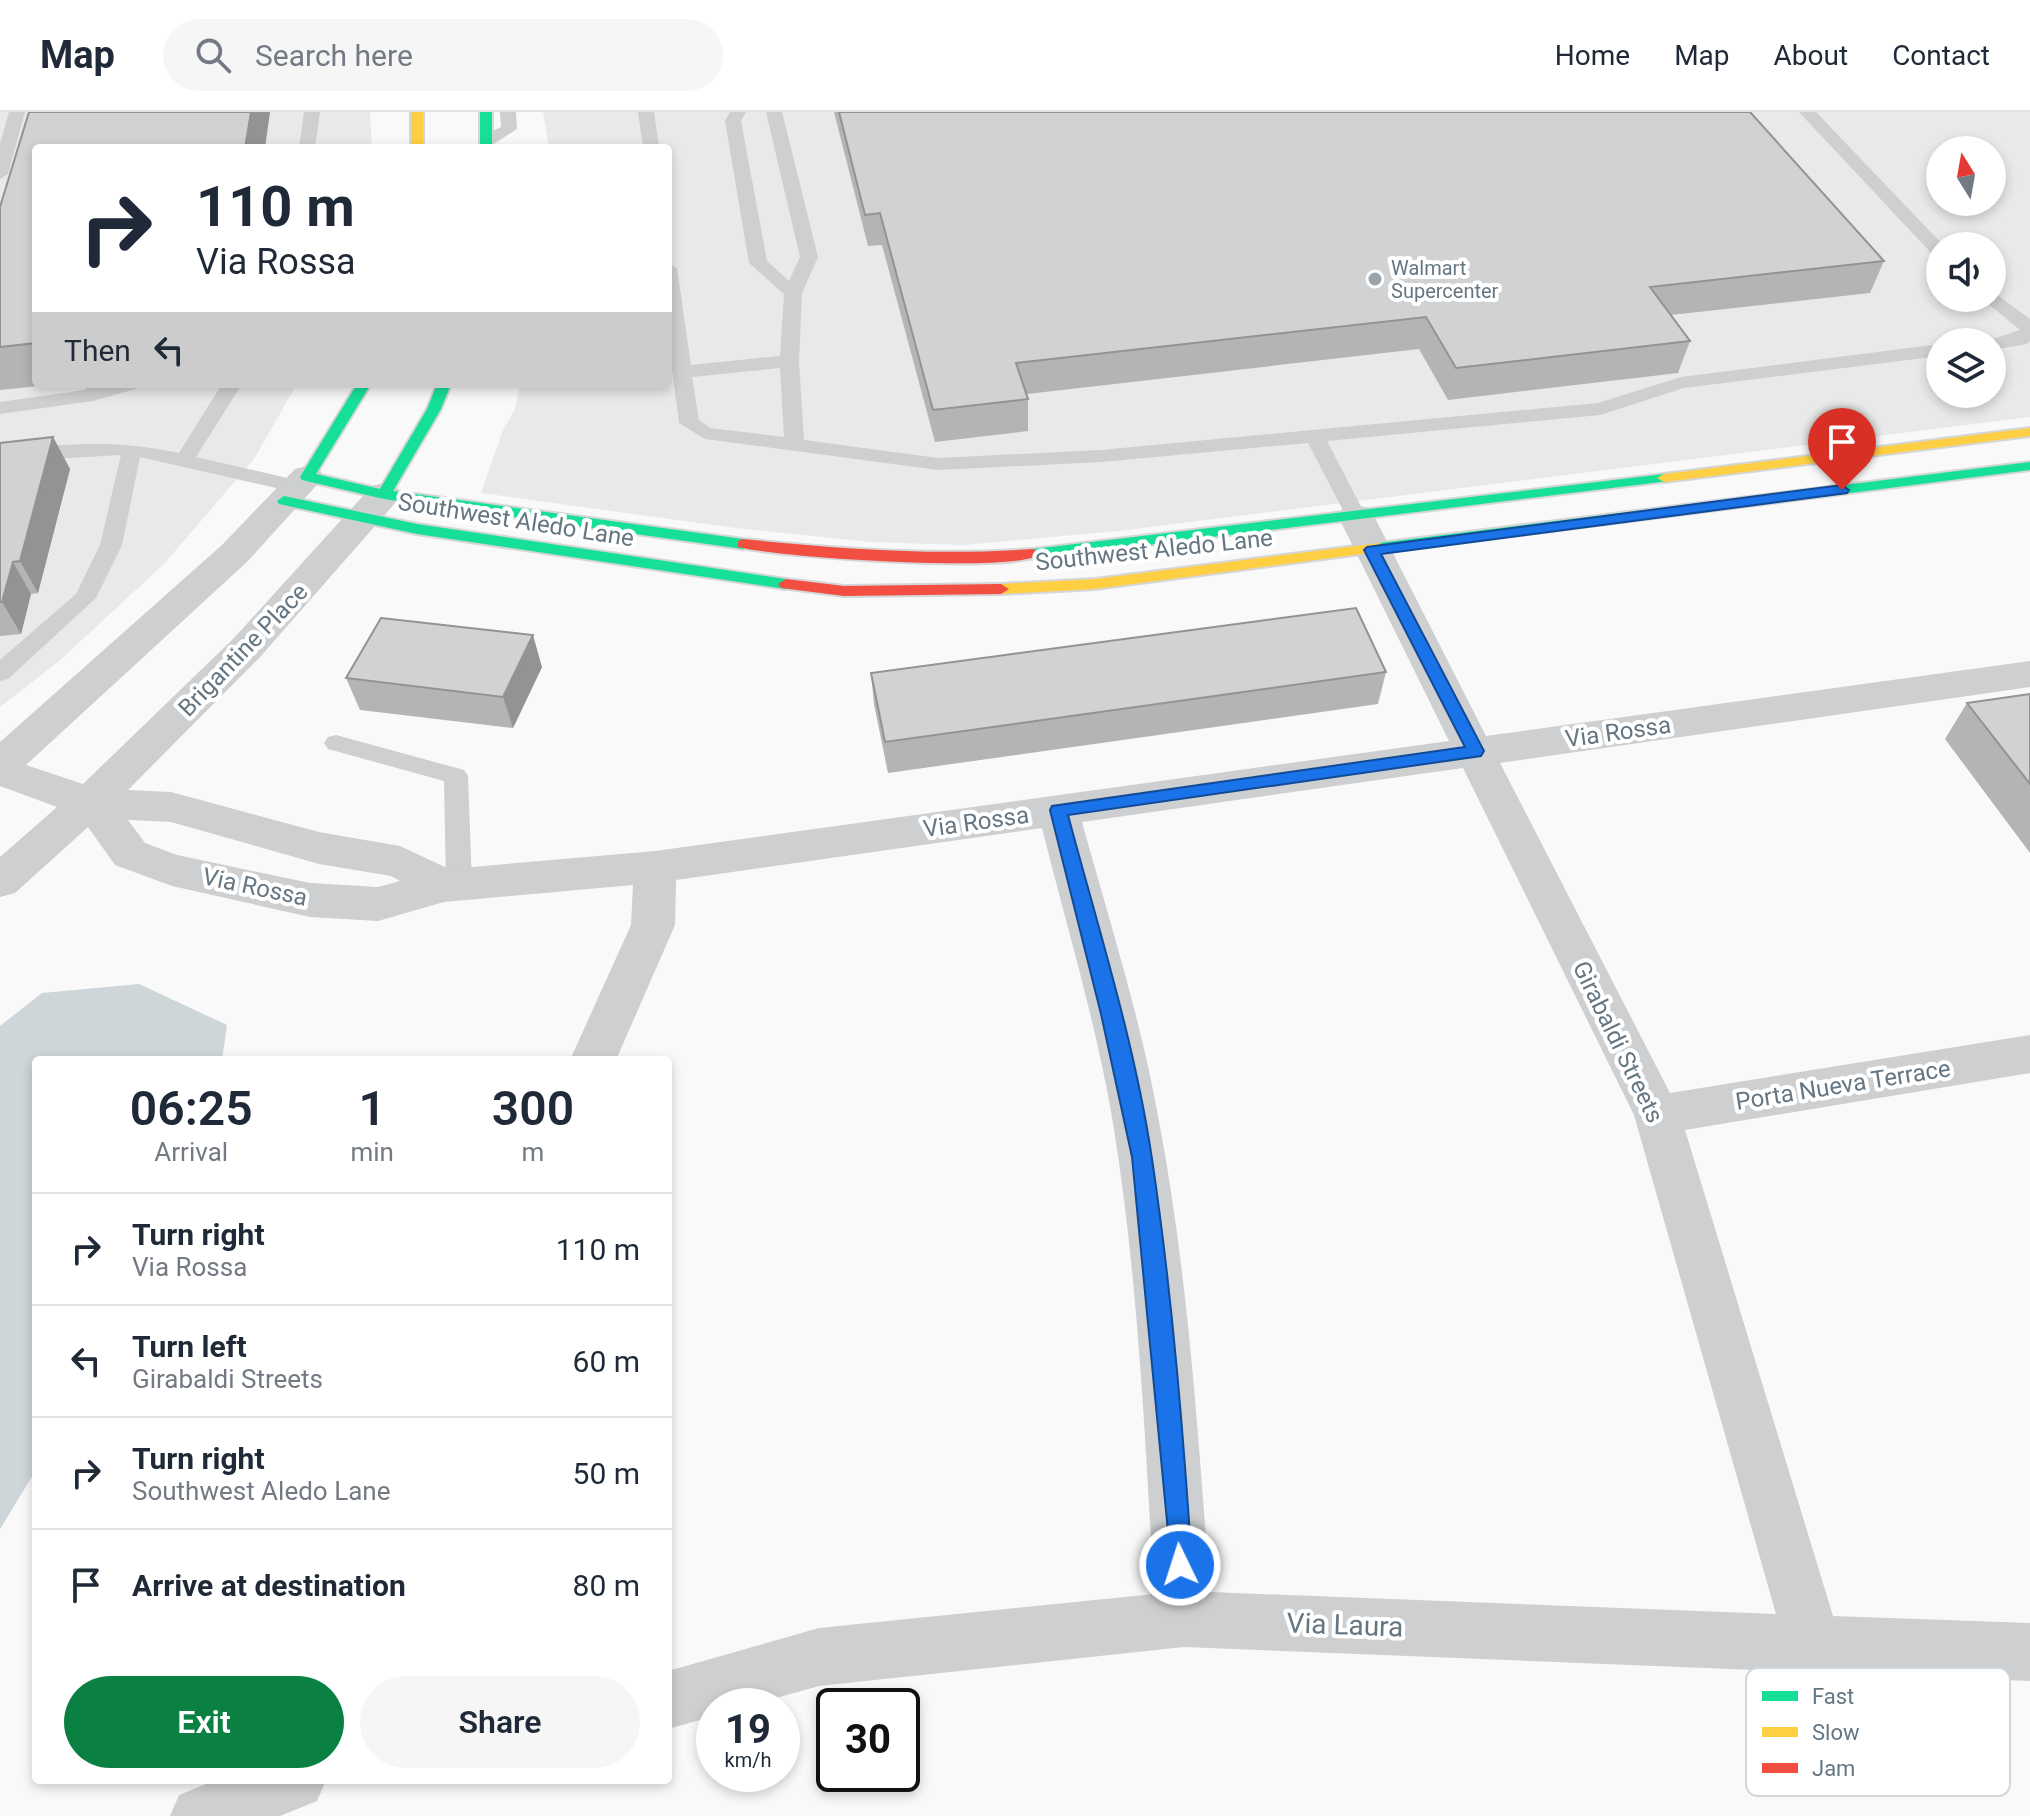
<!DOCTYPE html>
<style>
:root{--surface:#fff;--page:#f6f6f7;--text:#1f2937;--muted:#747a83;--line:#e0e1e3;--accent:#0b8043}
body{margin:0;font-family:Roboto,sans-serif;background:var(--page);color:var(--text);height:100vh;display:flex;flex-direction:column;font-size:30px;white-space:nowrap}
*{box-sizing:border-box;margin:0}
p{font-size:26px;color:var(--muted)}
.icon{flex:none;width:44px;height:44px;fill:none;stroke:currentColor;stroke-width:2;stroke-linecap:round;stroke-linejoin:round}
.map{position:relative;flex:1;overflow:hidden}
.details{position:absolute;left:32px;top:944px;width:640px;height:728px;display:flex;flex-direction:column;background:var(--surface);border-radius:8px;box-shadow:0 4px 12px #0003}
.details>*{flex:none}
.hud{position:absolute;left:32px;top:32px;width:640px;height:244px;border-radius:8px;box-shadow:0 4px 12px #0003;background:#fff;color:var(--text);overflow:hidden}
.needle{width:52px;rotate:349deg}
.tools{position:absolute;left:1926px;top:24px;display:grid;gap:16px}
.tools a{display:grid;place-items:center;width:80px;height:80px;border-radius:50%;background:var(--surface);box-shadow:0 4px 12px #0003;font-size:40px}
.speed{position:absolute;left:696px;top:1576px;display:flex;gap:16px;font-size:40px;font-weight:700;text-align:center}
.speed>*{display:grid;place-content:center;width:104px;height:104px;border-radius:50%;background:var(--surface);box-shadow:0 4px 12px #0003;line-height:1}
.speed small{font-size:20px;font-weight:400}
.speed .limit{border:4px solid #111;border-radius:12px;background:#fff;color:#111}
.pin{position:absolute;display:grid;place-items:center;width:68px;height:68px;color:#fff;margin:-82px -34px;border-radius:50% 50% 50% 0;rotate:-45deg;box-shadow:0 0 8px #0007}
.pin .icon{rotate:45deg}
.me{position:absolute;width:88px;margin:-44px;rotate:356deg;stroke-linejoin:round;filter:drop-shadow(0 0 6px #0008)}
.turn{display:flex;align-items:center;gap:28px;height:168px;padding:0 32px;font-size:36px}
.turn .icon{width:104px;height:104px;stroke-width:2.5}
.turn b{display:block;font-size:56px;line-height:68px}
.then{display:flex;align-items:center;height:76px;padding:0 32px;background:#0003;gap:16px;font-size:30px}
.eta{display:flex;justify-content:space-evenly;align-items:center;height:136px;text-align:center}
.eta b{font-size:48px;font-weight:600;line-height:56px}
.button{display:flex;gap:16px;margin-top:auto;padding:16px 32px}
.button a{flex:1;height:92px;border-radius:48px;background:var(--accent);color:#fff;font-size:32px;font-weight:600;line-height:92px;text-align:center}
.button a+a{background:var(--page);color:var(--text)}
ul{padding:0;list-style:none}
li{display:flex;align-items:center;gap:24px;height:112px;padding:0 32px;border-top:2px solid var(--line)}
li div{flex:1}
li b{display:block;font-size:30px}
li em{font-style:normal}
header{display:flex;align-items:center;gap:48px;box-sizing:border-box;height:112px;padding:0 40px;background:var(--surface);border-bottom:2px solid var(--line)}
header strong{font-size:38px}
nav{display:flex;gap:44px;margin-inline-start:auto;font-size:28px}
.search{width:560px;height:72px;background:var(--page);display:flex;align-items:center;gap:20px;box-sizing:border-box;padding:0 28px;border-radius:44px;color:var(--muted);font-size:30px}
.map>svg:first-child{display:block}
</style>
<header>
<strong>Map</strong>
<div class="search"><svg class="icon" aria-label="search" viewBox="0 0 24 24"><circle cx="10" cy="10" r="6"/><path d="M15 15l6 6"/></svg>Search here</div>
<nav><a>Home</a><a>Map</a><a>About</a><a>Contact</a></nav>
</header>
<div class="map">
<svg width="2030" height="1704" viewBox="0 0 2030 1704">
<rect width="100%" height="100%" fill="#f9f9f9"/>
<path fill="#e8e9e9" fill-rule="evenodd" d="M0,0H370L372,36H36V272H297L254,347L164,452L59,549L0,595Z
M543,0H2030V305L1118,419L964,433L870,430L735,416L481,381L503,318L515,297L520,272H668V36H549ZM1940,38H1992V90H1940ZM1940,134H1992V186H1940ZM1940,230H1992V282H1940Z"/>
<path fill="#ced6d9" d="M139,872L227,913L222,948H36V1358L0,1417V914L42,881Z"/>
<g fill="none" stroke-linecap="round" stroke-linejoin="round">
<defs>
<path id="fast" d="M480,0H492V36H480Z
M357,272H371L316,362L380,377L427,297L437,272H451L441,297L393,379L743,427L750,432L743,437L384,387L302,368L300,365Z
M2030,350V358L1379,441L1372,436L1379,431Z
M1664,362L1671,366L1669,369L1033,447L1026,442L1033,437Z
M284,384L417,412L786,467L794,472L786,477L417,422L279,392L277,389Z"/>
<path id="slow" d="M411,0H423V36H411Z
M2030,316V324L1664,370L1657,366L1664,362Z
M1379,431L1384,433V439L1095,477L1001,482L993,477L1001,472L1095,467Z"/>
<path id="jam" d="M743,427C840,437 936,444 1033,437L1040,442C1019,462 775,445 738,435V429Z
M786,467L844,474L1001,472L1009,477L1001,482L844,484L781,476L778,472Z"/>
</defs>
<use href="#fast" stroke="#d5d6d7" stroke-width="4"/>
<use href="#slow" stroke="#d5d6d7" stroke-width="4"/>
<use href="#jam" stroke="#d5d6d7" stroke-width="4"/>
<path fill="#cecfd0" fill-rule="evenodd" d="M9,0H25L8,62L0,67V32Z
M304,0H320L315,36H299Z
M500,0H516L517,17L492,33H480V25L501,15Z
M638,0H654L659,36H643Z
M730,0H746L741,9L767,149L789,169L800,145L766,0H782L818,145L802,181L799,249L804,328L938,346L1101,338L1598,291L1681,265L1940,232V244L1684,276L1600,303L1327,329L1366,404L1356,411L1346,404L1308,331L1101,350L938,358L705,327L679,311L668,226V151L677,156L691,253L780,244L784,182L749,151L725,9ZM780,256L784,325L710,316L699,308L692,265Z
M1799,0H1816L1944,134H1940V145L1934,144Z
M1992,179L2030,207V229L2027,232L1992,238V230H1984L2020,218L1985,189L1983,186H1992Z
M86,272H142L139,276L93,289L0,302V290L85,278Z
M222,272H242L196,345L305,370L308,375L305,380L298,381L140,345L122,433L96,486L8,567L0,569V548L76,482L100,433L121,343L0,350V338C65,332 114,327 179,341Z
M336,623L464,658L468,664L472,773L468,780L459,783L450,780L446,773L444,669L328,637L324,631L328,625Z"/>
<path fill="#cecfd0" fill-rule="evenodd" d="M307,354L319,357L324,365L248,449L26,653L83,672L234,526L372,374L384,371L396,374L401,382L396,390L261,544L128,678L171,680L319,720L400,734L449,757L655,739L1449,629L1338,404L1343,396L1356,393L1369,396L1374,404L1486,624L2030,549V575L1500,651L1670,981L2030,923V961L1685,1018L1833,1504L2030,1511V1569L1184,1535L819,1574L748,1594H714V1604L668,1617V1559L819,1516L1154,1482C1145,1323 1138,1162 1112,1005C1095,907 1066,812 1042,716L676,768L675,813L616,948H570L631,813L633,773L444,790L378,809L310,805L172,774L115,753L88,715L15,781L0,785V745L57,695L0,674V630L222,433L295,357ZM1463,656L1634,1003L1776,1502L1210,1480C1198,1321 1188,1160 1158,1004C1140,904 1109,808 1082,710ZM128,708L171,710L319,752L391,764L400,769L378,775L310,771L177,743L145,731Z
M216,1668H326L317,1689L280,1704H170L179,1683Z"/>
<use href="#fast" fill="#16e098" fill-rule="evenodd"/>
<use href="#slow" fill="#ffcf43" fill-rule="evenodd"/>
<use href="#jam" fill="#f24e42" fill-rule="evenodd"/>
</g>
<path fill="#b3b5b5" d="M834,0H1750L1884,149L1870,181L1671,203L1690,229L1678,261L1448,288L1419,237L1027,282L1028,287V319L935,330L882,133L868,134Z
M36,36V272H59L0,278V95Z
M53,325L70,357L38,481L31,482L21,522L0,524V331Z
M542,555L513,616L360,598L346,566Z
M1386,560L1378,592L888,661L874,592L871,561Z
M2030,582V741L1945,627L1967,591Z"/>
<path fill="#929394" d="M251,0H270L265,36H245Z
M53,325L70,357L38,481L20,449Z
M13,450L31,482L21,522L2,490Z
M533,523L542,555L513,616L503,585Z"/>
<path fill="#d0d2d3" stroke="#929394" stroke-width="2" d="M29,0H251L245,36H36V231L0,235V95Z
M839,0H1750L1884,149L1650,175L1690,229L1456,256L1426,205L1016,251L1028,287L933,298L880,101L865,103Z
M53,325L20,449L13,450L2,490H0V331Z
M1356,496L1386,560L885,630L871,561Z
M381,506L533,523L503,585L346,566Z
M2030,582V672L1967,591Z"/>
<path fill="#1a73e8" stroke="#114b97" stroke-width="2" d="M1842,373L1849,378L1847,381L1381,442L1484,639L1481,644L1068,703C1098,816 1135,931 1152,1047C1172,1181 1183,1318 1192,1453L1188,1461L1180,1464L1172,1461L1132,1045L1101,902L1050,698L1052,694L1465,635L1364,438L1367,435Z"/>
<circle fill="#99a4ac" stroke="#fff" stroke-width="3" cx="1375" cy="167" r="8"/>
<g text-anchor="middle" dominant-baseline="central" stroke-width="8" stroke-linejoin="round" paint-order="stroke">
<g font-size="20" fill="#657683" stroke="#fff" text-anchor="start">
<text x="1391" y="156">Walmart<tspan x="1391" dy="23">Supercenter</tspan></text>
</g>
<g font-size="24" fill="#657683" stroke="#fff">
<text transform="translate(516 408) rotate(9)">Southwest Aledo Lane</text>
<text transform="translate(1154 438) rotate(-6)">Southwest Aledo Lane</text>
<text transform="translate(243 538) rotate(-46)">Brigantine Place</text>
<text transform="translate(1618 620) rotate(-8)">Via Rossa</text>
<text transform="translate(976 710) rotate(-8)">Via Rossa</text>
<text transform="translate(255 775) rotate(12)">Via Rossa</text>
<text transform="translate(1618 930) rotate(64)">Girabaldi Streets</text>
<text transform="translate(1843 973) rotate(-9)">Porta Nueva Terrace</text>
</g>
<g font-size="28" fill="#657683" stroke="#fff">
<text transform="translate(1345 1513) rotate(2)">Via Laura</text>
</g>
</g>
<rect x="1746" y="1556" width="264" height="128" rx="12" fill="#fff" stroke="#d1d6da" stroke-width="2"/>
<rect x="1762" y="1579" width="36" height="10" fill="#16e098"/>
<rect x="1762" y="1615" width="36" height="10" fill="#ffcf43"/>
<rect x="1762" y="1651" width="36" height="10" fill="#f24e42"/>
<g font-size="22" fill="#657683">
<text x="1812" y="1592">Fast</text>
<text x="1812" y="1628">Slow</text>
<text x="1812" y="1664">Jam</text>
</g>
</svg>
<div class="tools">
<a><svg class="needle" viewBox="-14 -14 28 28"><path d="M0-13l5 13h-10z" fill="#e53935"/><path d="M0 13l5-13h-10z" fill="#747a83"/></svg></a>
<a><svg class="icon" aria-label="sound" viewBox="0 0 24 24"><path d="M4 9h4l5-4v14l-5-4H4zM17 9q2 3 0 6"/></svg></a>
<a><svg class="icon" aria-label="layers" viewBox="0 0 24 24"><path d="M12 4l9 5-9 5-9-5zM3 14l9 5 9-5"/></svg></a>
</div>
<div class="speed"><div>19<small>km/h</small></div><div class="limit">30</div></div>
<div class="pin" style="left:1842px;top:378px;background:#d93025"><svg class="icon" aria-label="arrive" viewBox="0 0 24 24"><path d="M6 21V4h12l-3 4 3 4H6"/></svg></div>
<svg class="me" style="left:1180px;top:1453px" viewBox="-20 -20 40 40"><circle r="17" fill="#1a73e8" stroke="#fff" stroke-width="3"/><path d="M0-11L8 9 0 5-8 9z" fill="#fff"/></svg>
<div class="hud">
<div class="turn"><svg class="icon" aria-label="right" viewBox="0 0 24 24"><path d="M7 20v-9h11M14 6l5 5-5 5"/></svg><div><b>110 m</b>Via Rossa</div></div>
<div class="then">Then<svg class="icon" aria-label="left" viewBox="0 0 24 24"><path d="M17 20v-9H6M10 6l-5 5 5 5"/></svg></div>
</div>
<section class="details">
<div class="eta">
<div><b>06:25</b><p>Arrival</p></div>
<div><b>1</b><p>min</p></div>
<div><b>300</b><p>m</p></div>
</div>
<ul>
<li><svg class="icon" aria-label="right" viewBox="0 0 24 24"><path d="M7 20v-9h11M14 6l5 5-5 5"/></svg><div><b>Turn right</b><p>Via Rossa</p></div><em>110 m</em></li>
<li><svg class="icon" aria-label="left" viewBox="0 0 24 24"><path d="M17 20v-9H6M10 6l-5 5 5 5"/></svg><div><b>Turn left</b><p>Girabaldi Streets</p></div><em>60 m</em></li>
<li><svg class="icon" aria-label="right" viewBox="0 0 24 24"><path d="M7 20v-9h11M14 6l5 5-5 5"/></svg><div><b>Turn right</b><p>Southwest Aledo Lane</p></div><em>50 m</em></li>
<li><svg class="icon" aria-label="arrive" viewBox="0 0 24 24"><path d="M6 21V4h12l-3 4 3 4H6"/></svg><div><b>Arrive at destination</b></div><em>80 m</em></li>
</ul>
<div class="button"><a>Exit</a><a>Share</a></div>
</section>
</div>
